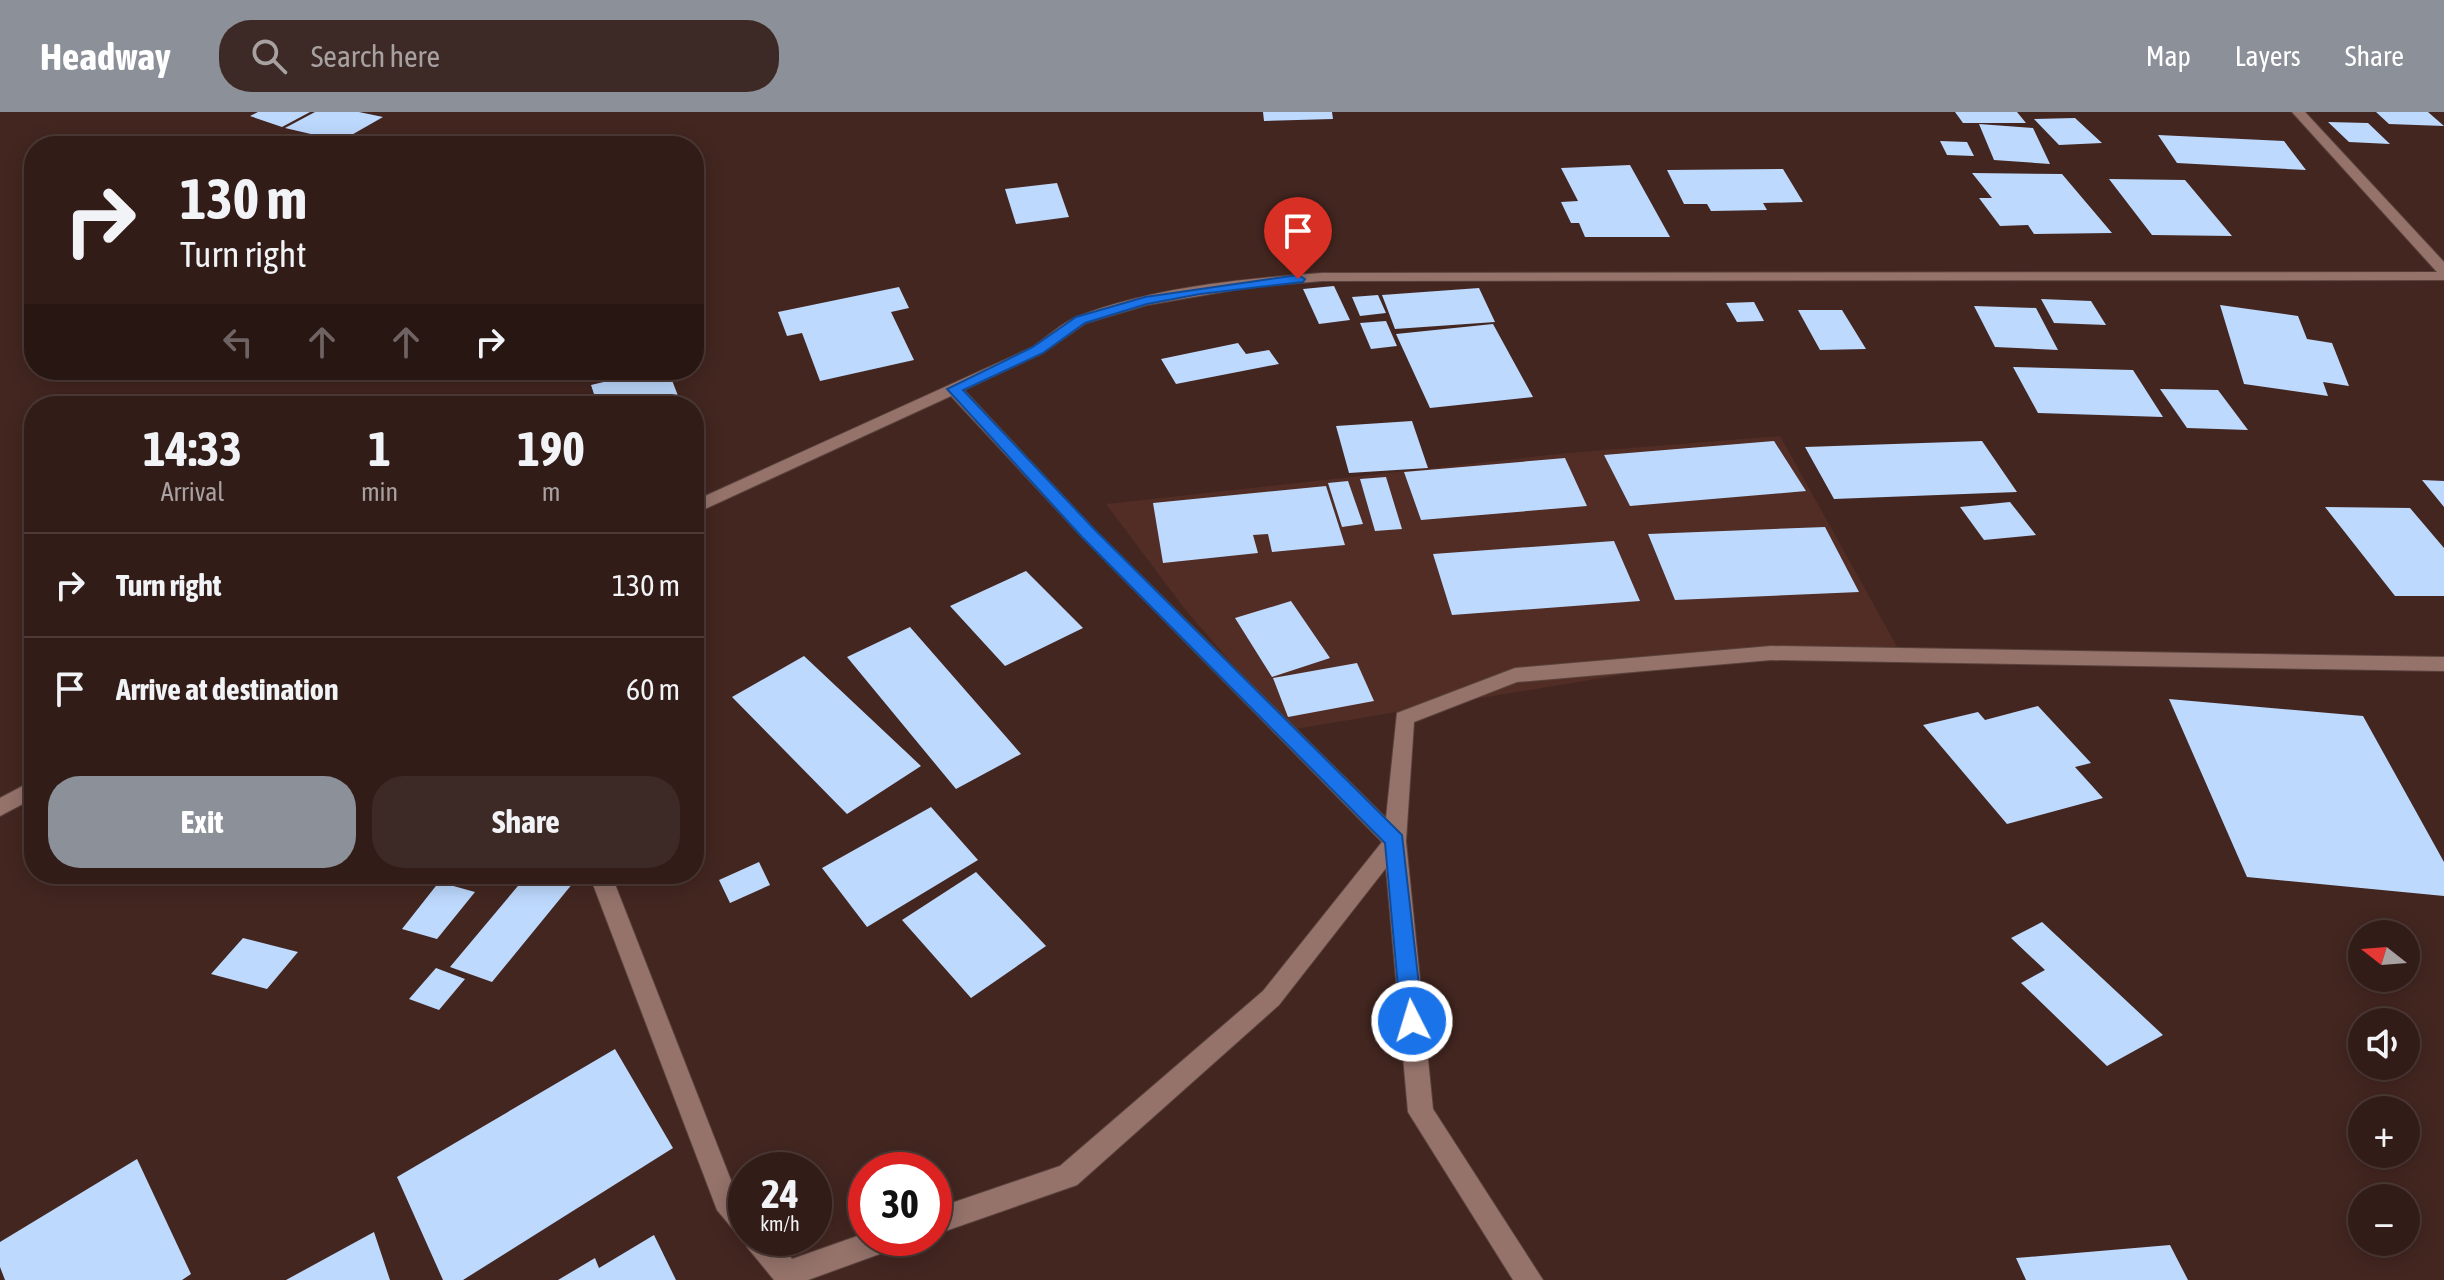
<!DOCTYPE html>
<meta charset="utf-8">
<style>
:root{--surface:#321c18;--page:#3d2925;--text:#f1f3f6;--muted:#a8a1a2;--line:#4d3a37;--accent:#8c9099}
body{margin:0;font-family:"Asap Condensed",sans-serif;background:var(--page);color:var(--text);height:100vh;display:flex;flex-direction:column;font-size:30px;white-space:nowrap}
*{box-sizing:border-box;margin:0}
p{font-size:26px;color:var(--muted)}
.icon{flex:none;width:44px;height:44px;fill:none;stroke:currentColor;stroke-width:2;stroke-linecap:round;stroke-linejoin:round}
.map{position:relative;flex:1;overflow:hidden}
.drawer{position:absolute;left:24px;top:284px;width:680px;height:488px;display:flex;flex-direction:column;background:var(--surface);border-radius:32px;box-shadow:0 4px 20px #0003,0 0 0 2px var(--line)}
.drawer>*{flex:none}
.top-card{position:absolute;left:24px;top:24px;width:680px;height:244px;border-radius:32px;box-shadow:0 4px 20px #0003,0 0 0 2px var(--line);background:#321c18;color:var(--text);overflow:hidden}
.needle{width:52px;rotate:287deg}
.tools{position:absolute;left:2348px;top:808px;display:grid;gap:16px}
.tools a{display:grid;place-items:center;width:72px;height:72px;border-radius:50%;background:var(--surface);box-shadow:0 4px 20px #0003,0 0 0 2px var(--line);font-size:40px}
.speed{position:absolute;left:728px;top:1040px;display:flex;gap:16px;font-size:40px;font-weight:700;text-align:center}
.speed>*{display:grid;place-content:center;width:104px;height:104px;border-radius:50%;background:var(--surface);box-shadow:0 4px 20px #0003,0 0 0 2px var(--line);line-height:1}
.speed small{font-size:20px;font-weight:400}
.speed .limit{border:12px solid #d22;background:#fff;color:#111}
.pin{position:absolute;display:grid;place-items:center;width:68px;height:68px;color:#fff;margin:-82px -34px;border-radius:50% 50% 50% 0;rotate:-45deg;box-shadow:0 0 8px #0007}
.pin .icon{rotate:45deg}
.me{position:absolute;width:88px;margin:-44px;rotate:355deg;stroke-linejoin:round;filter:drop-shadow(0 0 6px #0008)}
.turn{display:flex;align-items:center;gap:28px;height:168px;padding:0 24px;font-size:36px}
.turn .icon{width:104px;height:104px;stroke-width:2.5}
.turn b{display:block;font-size:56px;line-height:68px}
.lanes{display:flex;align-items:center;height:76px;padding:0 24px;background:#0003;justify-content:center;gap:40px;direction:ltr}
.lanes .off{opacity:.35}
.eta{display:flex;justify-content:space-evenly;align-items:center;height:136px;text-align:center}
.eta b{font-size:48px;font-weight:700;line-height:56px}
.button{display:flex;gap:16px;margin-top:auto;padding:16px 24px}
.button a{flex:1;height:92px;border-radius:32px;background:var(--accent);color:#fff;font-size:32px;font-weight:700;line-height:92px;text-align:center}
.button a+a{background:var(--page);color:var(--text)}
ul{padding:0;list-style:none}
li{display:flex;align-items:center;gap:24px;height:104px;padding:0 24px;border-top:2px solid var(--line)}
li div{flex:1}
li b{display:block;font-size:30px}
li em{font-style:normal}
header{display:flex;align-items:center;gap:48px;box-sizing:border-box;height:112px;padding:0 40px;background:var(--accent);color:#fff}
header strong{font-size:38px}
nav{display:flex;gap:44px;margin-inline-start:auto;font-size:28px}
.search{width:560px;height:72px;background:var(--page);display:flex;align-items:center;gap:20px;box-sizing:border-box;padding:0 28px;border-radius:32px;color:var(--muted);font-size:30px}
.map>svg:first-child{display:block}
</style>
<header>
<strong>Headway</strong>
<div class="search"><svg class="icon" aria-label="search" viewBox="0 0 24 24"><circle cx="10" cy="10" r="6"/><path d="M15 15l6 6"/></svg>Search here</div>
<nav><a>Map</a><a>Layers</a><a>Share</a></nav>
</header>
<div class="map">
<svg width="2444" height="1168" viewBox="0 0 2444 1168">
<rect width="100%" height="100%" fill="#432620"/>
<path fill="#512d25" d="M1780,324L1900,540L1674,554L1289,618L1184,496L1106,392L1568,341Z"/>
<path fill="#bdd9fe" d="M258,0H310L282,15L250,4Z
M315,0H359L383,5L341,29L285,16Z
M1263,0H1332L1333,7L1264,9Z
M1955,0H2017L2026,11H1963Z
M2376,0H2428L2444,14L2389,12Z
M2075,6L2102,31L2059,33L2034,7Z
M2328,10L2368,11L2390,32L2349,30Z
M1979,12L2033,16L2050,52L1994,48Z
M2158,23L2284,29L2306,58L2177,51Z
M1940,29L1967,30L1974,44L1947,43Z
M1630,53L1670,125H1585L1579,111H1571L1561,90L1578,89L1561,56Z
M1783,57L1803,90L1763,91L1767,98L1711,99L1707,92H1684L1667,58Z
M1972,61L2062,62L2112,121L2034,122L2028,113L2000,114L1979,86H1992Z
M2109,67L2185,68L2232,124L2152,123Z
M1057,71L1069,105L1016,112L1005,77Z
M1334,174L1350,208L1319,212L1303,177Z
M899,175L909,196L891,200L914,248L820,269L802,221L787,224L778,200Z
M1479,176L1495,210L1395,217L1382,183Z
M1378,183L1386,201L1360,204L1352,185Z
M2041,187L2091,189L2106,213L2054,211Z
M1754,190L1764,209L1737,210L1726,191Z
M2220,193L2298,204L2307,227L2332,231L2349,274L2323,270L2328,284L2244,272Z
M1974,194L2036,196L2058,238L1995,235Z
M1798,198H1842L1866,237L1820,238Z
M1386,209L1397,234L1371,237L1360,211Z
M1493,212L1533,285L1430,296L1396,222Z
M1238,231L1246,242L1269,238L1279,252L1176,272L1161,247Z
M2013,255L2133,258L2163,305L2038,301Z
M654,258H668L682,294H598L591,273Z
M2160,277L2218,278L2248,318L2187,316Z
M1412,309L1428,356L1349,361L1336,314Z
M1774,329L1806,379L1630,394L1604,343Z
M1982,329L2017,380L1834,387L1805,335Z
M1565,346L1587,394L1421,408L1404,360Z
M1386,365L1402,417L1375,419L1360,367Z
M2422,368L2444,369V395Z
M1348,369L1363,412L1342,415L1328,371Z
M1326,374L1345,433L1272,440L1268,422L1253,423L1258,441L1163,451L1153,391Z
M2010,390L2036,423L1984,428L1960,395Z
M2325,395L2410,396L2444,436V484H2395Z
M1825,415L1859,480L1675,488L1648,422Z
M1614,429L1640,489L1452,503L1433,442Z
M1026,459L1083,516L1005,554L950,494Z
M1291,489L1330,546L1272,565L1235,506Z
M910,515L1021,642L956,677L847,545Z
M804,544L921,654L847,702L732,585Z
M1357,551L1374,589L1288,605L1273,566Z
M2169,587L2363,604L2444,750V784L2247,765Z
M2038,594L2091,651L2075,655L2103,686L2007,712L1923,613L1978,600L1985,608Z
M931,695L978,748L867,815L822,756Z
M759,750L770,773L730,791L719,768Z
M976,760L1046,834L971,886L902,808Z
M528,762H546L573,771L492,870L450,855Z
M439,770L475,780L437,827L402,817Z
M2042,810L2163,923L2107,954L2021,871L2045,858L2011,826Z
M243,826L298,840L267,877L211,862Z
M436,856L465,867L439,898L409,887Z
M615,937L673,1036L463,1168H443L397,1065Z
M137,1047L191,1162L182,1168H5L0,1155V1130Z
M374,1120L390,1168H286Z
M654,1123L676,1168H558L595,1146L599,1156Z
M2170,1133L2188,1168H2026L2016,1146Z"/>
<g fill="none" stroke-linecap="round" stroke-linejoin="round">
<defs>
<path id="minor" d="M2292,0H2305L2444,150V168L1322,169L1251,175L1147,193L1086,211L1043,241L964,278L1094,417L1386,706L1397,601L1515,556L1771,534L2444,545V559L1771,548L1517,570L1414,610L1406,729L1433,997L1543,1168H1513L1408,1000L1386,756L1279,893L1077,1073L934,1123V1097L1060,1054L1263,879L1382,730L1082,425L951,284L694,402V389L1033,235C1047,225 1063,210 1079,204C1155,175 1241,167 1322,161L2437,160Z
M34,668V686L0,704V686Z
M589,762H611L736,1081L746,1093V1126H774L792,1147L866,1121V1126H902L899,1135L808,1168H774L747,1135L744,1125L737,1122L717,1098Z"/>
</defs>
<use href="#minor" stroke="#5b433e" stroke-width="2"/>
<use href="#minor" fill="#95736b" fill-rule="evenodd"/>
</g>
<path fill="#1a73e8" stroke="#114b97" stroke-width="2" d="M1298,163L1305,167L1303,170L1200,182L1147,192L1085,211L1043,241L963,278L1094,417L1402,723L1423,909L1420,916L1412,919L1404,916L1401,909L1385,731L1082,425L947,277L1033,235L1076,205L1145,185Z"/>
</svg>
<div class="tools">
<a><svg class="needle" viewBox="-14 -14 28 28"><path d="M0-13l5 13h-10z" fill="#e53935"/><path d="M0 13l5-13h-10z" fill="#a8a1a2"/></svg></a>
<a><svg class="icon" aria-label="sound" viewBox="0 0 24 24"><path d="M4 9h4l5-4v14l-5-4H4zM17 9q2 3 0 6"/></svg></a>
<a>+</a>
<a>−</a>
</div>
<div class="speed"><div>24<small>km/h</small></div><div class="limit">30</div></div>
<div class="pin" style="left:1298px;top:167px;background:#d93025"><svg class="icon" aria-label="arrive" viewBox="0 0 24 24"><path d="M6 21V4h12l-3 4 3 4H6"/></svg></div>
<svg class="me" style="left:1412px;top:909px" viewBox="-20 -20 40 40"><circle r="17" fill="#1a73e8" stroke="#fff" stroke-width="3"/><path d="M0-11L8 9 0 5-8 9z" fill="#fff"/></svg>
<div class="top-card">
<div class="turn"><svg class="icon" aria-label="right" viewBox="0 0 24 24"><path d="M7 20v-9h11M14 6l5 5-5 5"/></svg><div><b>130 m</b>Turn right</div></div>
<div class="lanes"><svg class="icon off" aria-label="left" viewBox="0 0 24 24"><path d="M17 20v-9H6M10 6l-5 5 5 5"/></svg><svg class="icon off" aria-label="ahead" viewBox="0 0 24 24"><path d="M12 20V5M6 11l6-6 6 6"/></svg><svg class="icon off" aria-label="ahead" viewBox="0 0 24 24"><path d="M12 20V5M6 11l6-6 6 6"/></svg><svg class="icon" aria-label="right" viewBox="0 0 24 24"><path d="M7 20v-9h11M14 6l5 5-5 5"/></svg></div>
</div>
<section class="drawer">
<div class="eta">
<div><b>14:33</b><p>Arrival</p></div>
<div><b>1</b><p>min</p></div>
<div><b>190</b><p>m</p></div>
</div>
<ul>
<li><svg class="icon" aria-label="right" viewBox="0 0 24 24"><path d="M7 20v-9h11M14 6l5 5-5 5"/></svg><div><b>Turn right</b></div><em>130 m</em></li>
<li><svg class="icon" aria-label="arrive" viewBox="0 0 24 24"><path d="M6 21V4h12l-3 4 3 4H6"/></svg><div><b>Arrive at destination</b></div><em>60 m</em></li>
</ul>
<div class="button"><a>Exit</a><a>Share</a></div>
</section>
</div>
